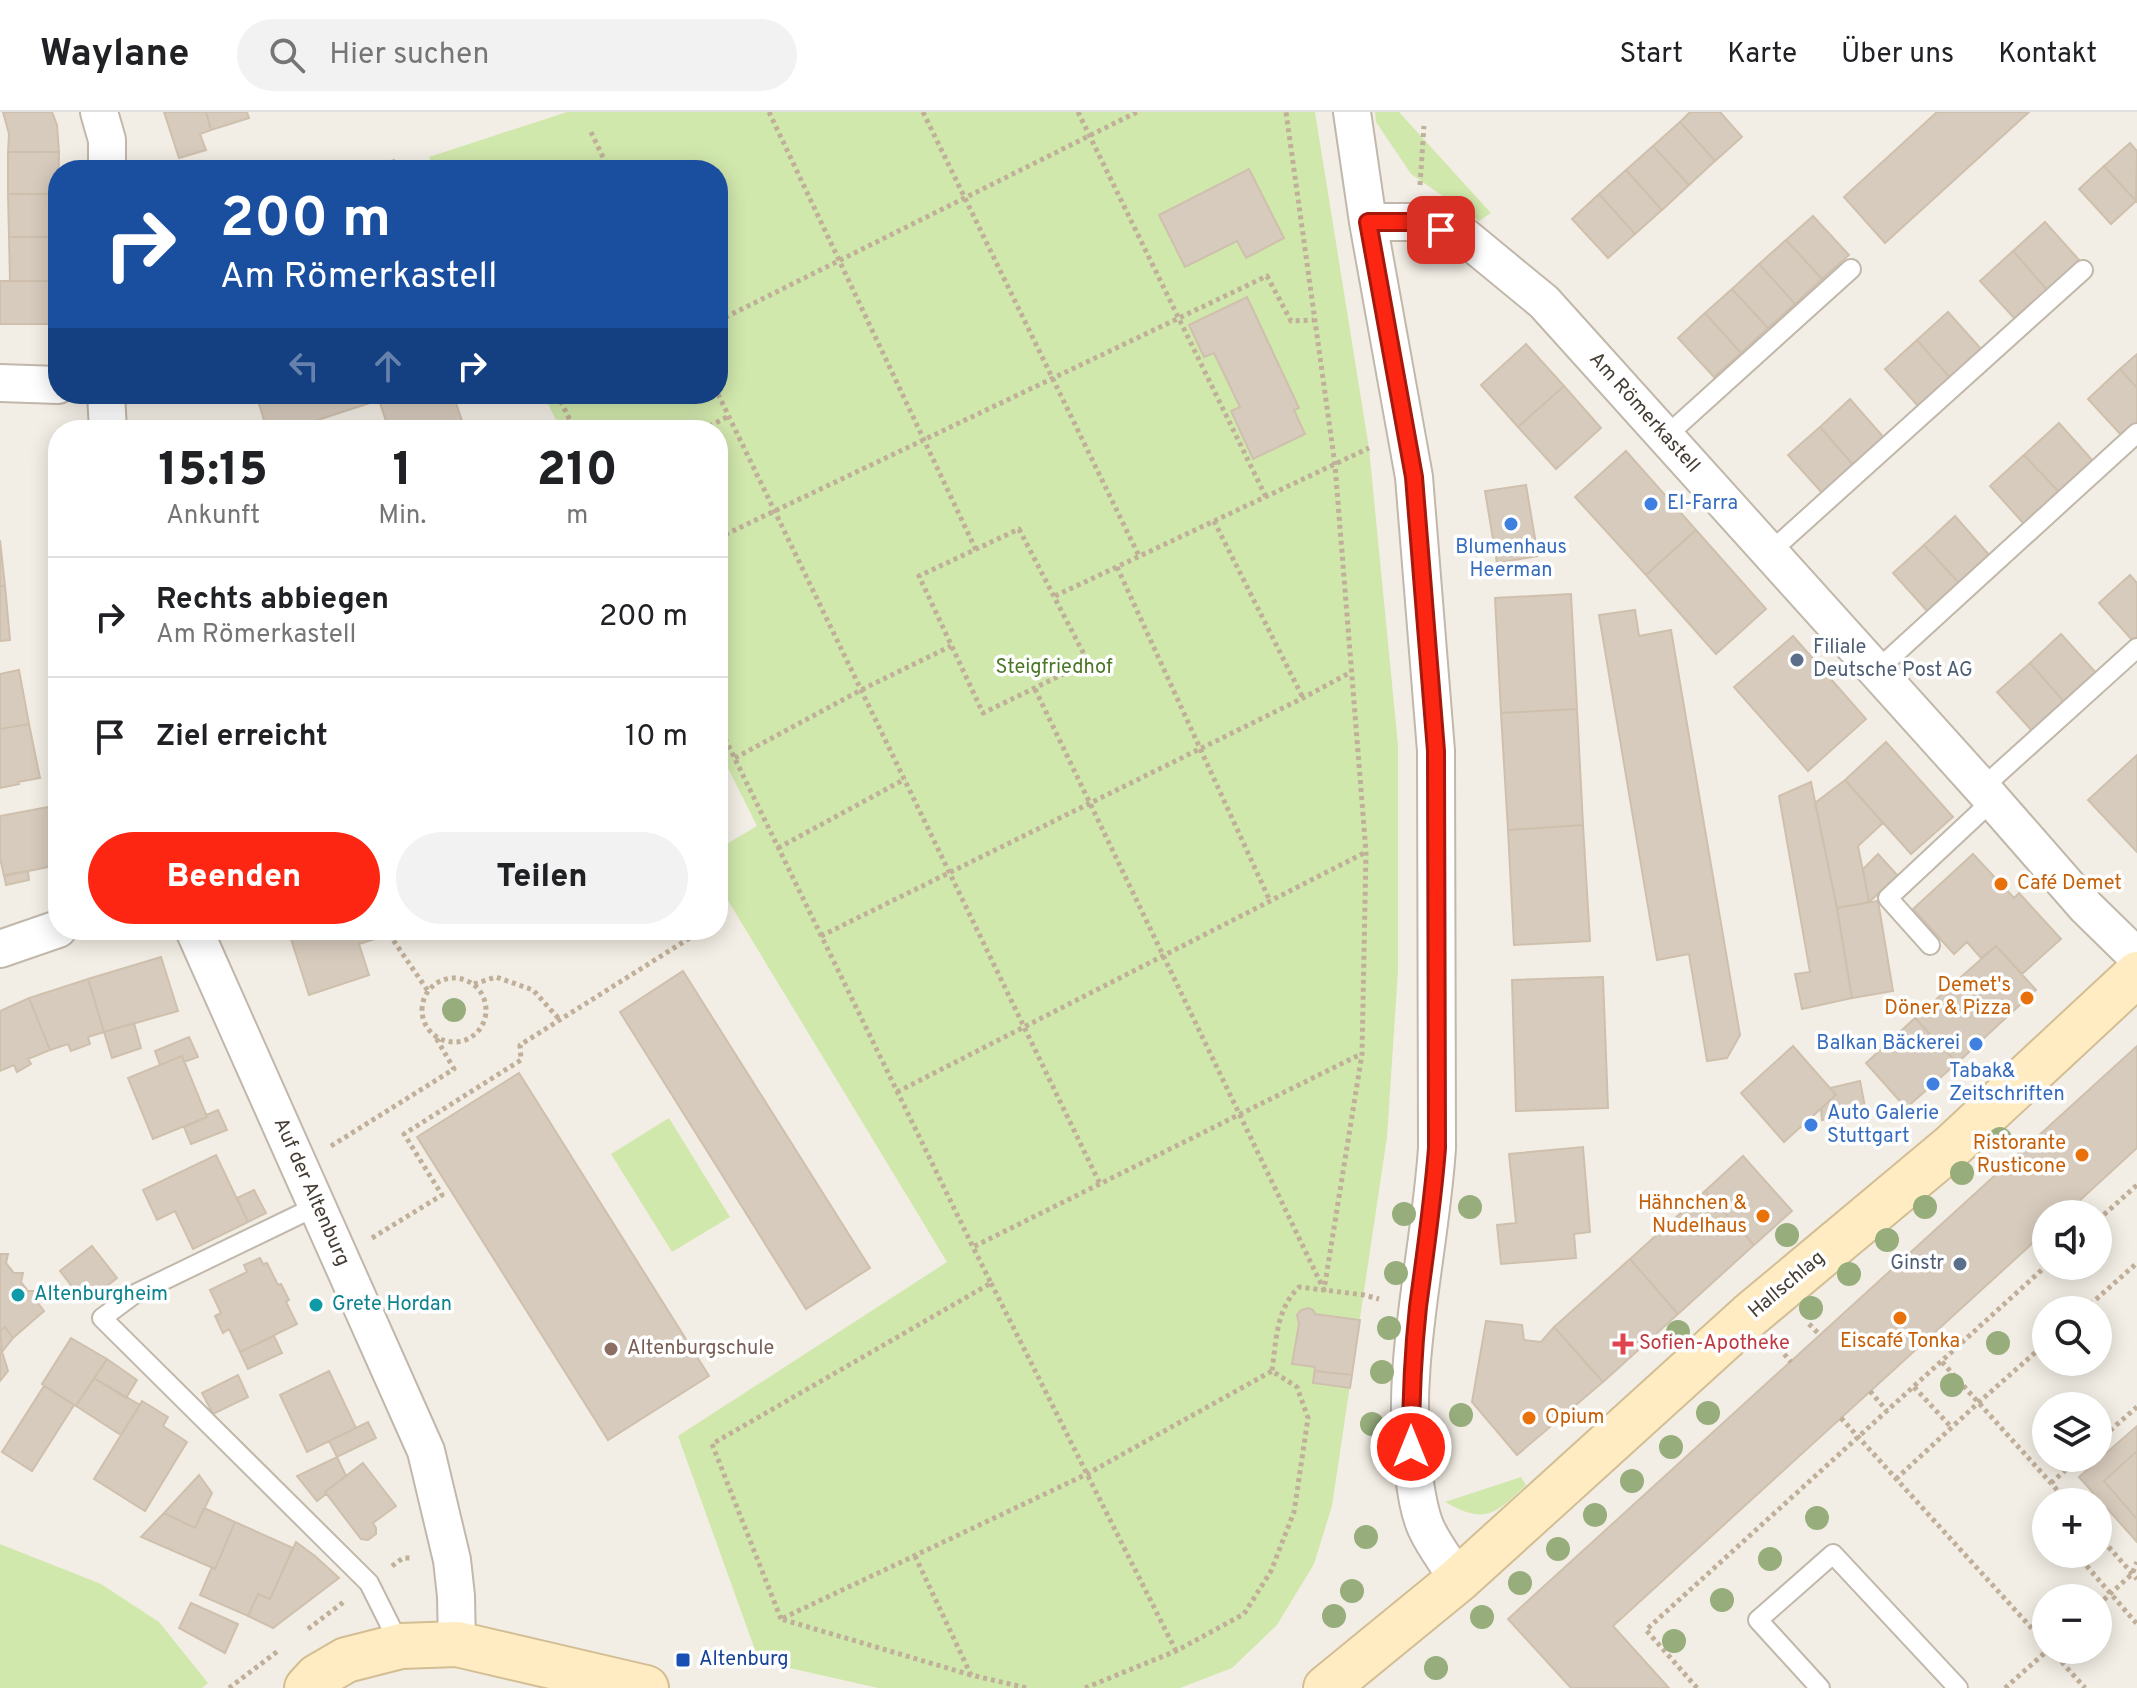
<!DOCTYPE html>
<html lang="de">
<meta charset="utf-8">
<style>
:root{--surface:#fff;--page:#f2f2f2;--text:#202124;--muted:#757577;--line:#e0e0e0;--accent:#fc2613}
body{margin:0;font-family:Overpass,sans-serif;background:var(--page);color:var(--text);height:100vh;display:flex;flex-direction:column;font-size:30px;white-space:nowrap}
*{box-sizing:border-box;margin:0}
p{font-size:26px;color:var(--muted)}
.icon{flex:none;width:44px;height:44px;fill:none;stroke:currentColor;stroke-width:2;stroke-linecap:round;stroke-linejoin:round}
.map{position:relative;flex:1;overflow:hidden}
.drawer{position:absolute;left:48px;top:308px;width:680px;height:520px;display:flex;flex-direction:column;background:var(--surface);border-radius:32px;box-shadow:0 4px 20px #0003}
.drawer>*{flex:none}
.hud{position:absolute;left:48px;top:48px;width:680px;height:244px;border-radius:32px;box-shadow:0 4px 20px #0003;background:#1a4fa0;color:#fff;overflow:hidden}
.fabs{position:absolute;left:2032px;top:1088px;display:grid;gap:16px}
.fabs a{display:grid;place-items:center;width:80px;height:80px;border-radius:50%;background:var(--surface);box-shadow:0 4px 20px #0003;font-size:40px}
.pin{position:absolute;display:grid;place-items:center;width:68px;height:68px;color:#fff;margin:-34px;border-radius:16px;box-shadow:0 4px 12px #0006}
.me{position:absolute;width:88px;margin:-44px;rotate:0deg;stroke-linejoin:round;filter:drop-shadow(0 0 6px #0008)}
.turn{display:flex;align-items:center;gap:28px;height:168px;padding:0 40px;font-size:36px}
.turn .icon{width:104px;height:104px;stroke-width:2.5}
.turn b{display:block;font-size:56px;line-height:68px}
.lanes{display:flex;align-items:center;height:76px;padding:0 40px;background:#0003;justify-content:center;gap:40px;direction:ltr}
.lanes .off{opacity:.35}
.eta{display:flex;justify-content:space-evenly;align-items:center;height:136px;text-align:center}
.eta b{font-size:48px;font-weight:800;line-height:56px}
.primary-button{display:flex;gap:16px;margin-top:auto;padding:16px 40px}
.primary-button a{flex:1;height:92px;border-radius:48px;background:var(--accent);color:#fff;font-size:32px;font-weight:800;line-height:92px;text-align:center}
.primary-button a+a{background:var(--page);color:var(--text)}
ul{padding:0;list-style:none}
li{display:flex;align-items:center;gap:24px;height:120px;padding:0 40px;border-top:2px solid var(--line)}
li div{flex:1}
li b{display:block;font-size:30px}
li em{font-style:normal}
header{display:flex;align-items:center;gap:48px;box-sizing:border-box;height:112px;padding:0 40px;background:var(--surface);border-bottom:2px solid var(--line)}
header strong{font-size:38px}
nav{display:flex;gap:44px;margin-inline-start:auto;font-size:28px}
.search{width:560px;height:72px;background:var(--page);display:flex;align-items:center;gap:20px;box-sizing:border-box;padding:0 28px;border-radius:44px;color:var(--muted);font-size:30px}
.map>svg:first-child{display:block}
</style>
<header>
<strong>Waylane</strong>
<div class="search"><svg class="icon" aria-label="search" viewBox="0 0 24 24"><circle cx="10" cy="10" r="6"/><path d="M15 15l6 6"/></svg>Hier suchen</div>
<nav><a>Start</a><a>Karte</a><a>Über uns</a><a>Kontakt</a></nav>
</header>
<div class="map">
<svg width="2137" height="1576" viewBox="0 0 2137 1576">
<rect width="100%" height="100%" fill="#f3eee5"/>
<path fill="#d1e8ad" d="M567,0H1315L1369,336L1398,633V859L1387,1025L1332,1394L1314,1452L1277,1513L1232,1556L1180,1576H878L759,1549L678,1324L947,1150L718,772V737L757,714L718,636V318H561L543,282H718V58H435L429,45Z
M1375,0H1399L1491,101L1479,109L1411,62L1376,10Z
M669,1006L730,1105L672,1140L611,1042Z
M1521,1365L1526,1373C1495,1402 1486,1413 1445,1390Z
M0,1432L101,1472L159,1510L208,1571L202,1576H0Z"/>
<path fill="#d7cbbd" stroke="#cfc0ad" stroke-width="2" d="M3,0H52L57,13L59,40H8L9,22Z
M164,0H206L211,18L200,22L206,38L179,46Z
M206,0H247L249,6L211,18Z
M1690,0H1720L1742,25L1715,49L1680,10Z
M1937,0H2029L1885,131L1844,85Z
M1680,10L1715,49L1689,73L1653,34Z
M2130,31L2137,39L2136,89L2104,54Z
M1653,34L1689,73L1662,98L1626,58Z
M8,40H59L58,82H8Z
M394,48L397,58H364Z
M2104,54L2136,89L2111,112L2079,77Z
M1249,57L1284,126L1246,146L1237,129L1185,155L1159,103Z
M1626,58L1662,98L1635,122L1599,82Z
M8,82H58V125H9Z
M1599,82L1635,122L1608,146L1572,107Z
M1813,104L1849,143L1822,167L1786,128Z
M2045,110L2080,149L2048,179L2013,139Z
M9,125H58V169H10Z
M1786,128L1822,167L1795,192L1759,152Z
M2013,139L2048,179L2016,208L1980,169Z
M1759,152L1795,192L1768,216L1732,177Z
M0,169H58V212H0Z
M1732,177L1768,216L1741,241L1705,201Z
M1247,185L1299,296L1294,298L1305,322L1253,347L1231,299L1240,295L1214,241L1204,245L1189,213Z
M1948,200L1982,238L1951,267L1917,228Z
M1705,201L1741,241L1714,265L1678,226Z
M1917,228L1951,267L1919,295L1885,257Z
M1526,232L1564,274L1518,315L1481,273Z
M2137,242V276L2120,257Z
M2120,257L2137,276V312L2123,325L2088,287Z
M1564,274L1601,316L1556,357L1518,315Z
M256,282H453L465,318H389L379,288L287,318H267Z
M1850,287L1885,327L1855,355L1820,315Z
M2059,311L2093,349L2059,380L2024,343Z
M1820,315L1855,355L1824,383L1788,343Z
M1626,339L1696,418L1646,463L1575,385Z
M2024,343L2059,380L2024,412L1990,374Z
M1526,373L1538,444L1497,451L1485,379Z
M1955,404L1990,444L1959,471L1924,433Z
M1696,418L1766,497L1716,542L1646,463Z
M0,428L5,474H0Z
M1924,433L1959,471L1928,500L1893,461Z
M2130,463L2137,471V525L2133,529L2099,491Z
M0,474H5L10,528L0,529Z
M1571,482L1577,597L1501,601L1495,486Z
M1635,498L1639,524L1671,518L1740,923L1727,946L1707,949L1689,842L1657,848L1599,503Z
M2061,522L2097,562L2065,591L2030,551Z
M1793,524L1866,607L1808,659L1734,575Z
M2030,551L2065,591L2033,620L1997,580Z
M19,558L29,612L0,617V562Z
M1577,597L1583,713L1508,718L1501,601Z
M29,612L40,666L18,670L19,672L0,676V617Z
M1886,630L1953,705L1911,742L1845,668Z
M2137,643V740L2088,688Z
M1845,668L1883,711L1858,734L1869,790L1837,796L1815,691Z
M1811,670L1837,796L1852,886L1802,897L1795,862L1810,860L1779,684Z
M54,694L58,714V753L4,764L0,746V704Z
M1583,713L1590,829L1514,833L1508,718Z
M1878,742L1898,764L1869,790L1863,757Z
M1973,742L2014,786L2019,781L2061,827L2022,862L1996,834L1981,846L1967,830L1954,842L1913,797Z
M28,759L29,768L6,773L4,763Z
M1878,789L1893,879L1852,886L1837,796Z
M308,818H403L359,832L369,863L309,883L290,824Z
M1996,834L2036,878L1957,951L1915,906Z
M161,845L178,899L104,920L88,867Z
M683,859L870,1156L806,1197L620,900Z
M1603,865L1608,996L1516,999L1512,868Z
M88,867L104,920L88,925L90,932L71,939L68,932L50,938L29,886Z
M29,886L50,938L28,947L31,952L17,960L14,953L0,959V899Z
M1915,906L1957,951L1906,996L1866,951Z
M134,911L141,936L112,946L104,920Z
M189,925L198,945L184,950L182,944L160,953L155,939Z
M1793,934L1836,983L1784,1030L1741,981Z
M2137,934V1036L2065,1102H2046V1119L1613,1514L1669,1576H1571L1508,1507Z
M182,944L207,1005L153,1027L128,966Z
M519,961L709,1264L608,1328L417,1025Z
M1860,969L1866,1000L1822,1008L1821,997L1836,983L1830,976Z
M218,998L227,1018L191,1032L184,1015L207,1005L206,1003Z
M1583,1035L1590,1120L1574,1122L1576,1146L1501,1152L1497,1113L1516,1111L1509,1042Z
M216,1043L248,1110L193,1137L175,1099L157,1108L143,1078Z
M1743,1044L1792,1099L1754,1133L1705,1079Z
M254,1078L266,1101L248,1110L237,1086Z
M1705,1079L1754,1133L1678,1202L1630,1147Z
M92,1134L117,1166L85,1191L60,1159Z
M0,1142H8L6,1151L14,1161H23L21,1170L28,1179H37L35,1187L44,1199L13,1226L5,1215L0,1219Z
M260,1146L263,1152L267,1151L278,1173L281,1172L289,1188L286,1190L297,1212L240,1240L229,1217L223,1221L215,1204L221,1201L210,1178L247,1160L244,1153Z
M1630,1147L1678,1202L1603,1270L1554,1215Z
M1308,1196L1313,1198L1315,1202L1360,1208L1350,1276L1313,1271L1315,1255L1292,1252L1299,1212L1297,1203L1301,1198Z
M1486,1209L1522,1213L1524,1228L1541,1230L1554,1215L1603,1270L1517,1343L1472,1290Z
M5,1215L13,1226L2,1240L0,1219Z
M274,1224L282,1241L248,1257L240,1240Z
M71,1226L107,1247L76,1294L42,1272Z
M0,1233L8,1259L0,1269Z
M107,1247L137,1268L126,1286L94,1266Z
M329,1259L356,1316L307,1340L280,1283Z
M1315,1259L1352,1263L1350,1276L1313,1271Z
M238,1263L248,1285L213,1302L202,1281Z
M94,1266L140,1293L121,1323L76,1294Z
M44,1274L74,1293L32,1359L2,1340Z
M142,1289L168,1305L163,1314L187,1330L145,1399L94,1367Z
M368,1310L376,1326L337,1345L329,1329Z
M2137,1314V1339L2104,1369L2137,1407V1430L2079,1365Z
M2137,1339V1407L2104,1369Z
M337,1345L346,1364L325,1380L326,1382L317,1389L297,1364Z
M363,1351L396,1394L373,1411L376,1416V1422L368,1428L361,1427L325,1380Z
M199,1363L212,1381L195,1416L164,1401Z
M204,1396L235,1410L215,1457L141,1425L164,1401L195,1416Z
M235,1410L293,1436L270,1487L258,1482L248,1504L200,1483L212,1455L215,1457Z
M296,1430L315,1444L339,1466L273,1516L248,1504L258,1482L270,1487Z
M191,1491L238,1512L225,1541L179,1516Z"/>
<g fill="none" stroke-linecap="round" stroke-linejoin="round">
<defs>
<path id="lane" d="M1665,325L1851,157
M1769,441L2083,158
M1876,559L2137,321
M1982,676L2137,536
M1930,833L1888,786L1993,688
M317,1094L133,1183L102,1206L369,1471L400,1533
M1820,1576L1758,1508L1833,1442L1958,1576"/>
<path id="street" d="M99,0L107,28V58
M1352,0L1368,110L1414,365L1436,639L1437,1036C1430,1142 1400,1251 1413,1357C1416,1377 1418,1398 1426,1416C1434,1434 1448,1451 1458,1468
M1368,110H1417L1465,125L1544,190L1982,676L2086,795L2137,845
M0,271L58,273
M106,282L108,318
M194,818L426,1339L452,1448L456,1484L457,1532
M0,837L58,817"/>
<path id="secondary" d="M307,1576L317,1565L346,1548L401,1534L457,1532L646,1576
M1326,1576L1458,1468L1750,1203L1950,1036L2137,862"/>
</defs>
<use href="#lane" stroke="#c1b7aa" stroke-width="22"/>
<use href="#street" stroke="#c1b7aa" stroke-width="40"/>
<use href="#secondary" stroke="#d3be94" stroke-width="48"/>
<path stroke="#c0af99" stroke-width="5" stroke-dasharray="4 4" stroke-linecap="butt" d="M769,0L976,438
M923,0L1139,444
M1078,0L1266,385
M591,20L609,58
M1420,73L1424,14
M718,209L1137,0
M557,282L575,318
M718,282L1100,1072
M560,288L572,282
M702,318L729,304
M1214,409L1303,586
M1019,417L1088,550L983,601L919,464Z
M718,426L1267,164L1291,209L1313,208
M1117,455L1270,789
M1055,484L1369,336
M1035,577L1324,1178L1364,1183L1379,1187
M718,612L973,1135
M735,646L861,578L951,534
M778,736L905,667
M389,822L428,879
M821,824L1303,586L1351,560
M422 898a32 32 0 1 1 64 0a32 32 0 1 1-64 0Z
M474,872L496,865L533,878L560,908
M897,980L1366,740
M331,1034L454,957L435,924
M2098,1108L2137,1073
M372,1126L442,1083L404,1022L521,948L520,933L696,822V818
M991,1171L1176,1539
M2084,1198L2137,1151
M1809,1212L1820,1223
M1779,1236L1791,1250
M1942,1250L2068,1390
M1914,1275L1952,1316
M1870,1279L1887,1299
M1841,1306L2046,1532
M2098,1329L2137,1295
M1896,1367L1978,1291L2046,1231
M2051,1371L2079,1346
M2098,1423L2137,1467
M2080,1442L2078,1444L2137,1512
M915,1444L971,1563L1027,1576
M392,1454L403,1446H411
M2098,1493L2132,1462L2137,1450
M781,1507L712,1332L991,1171L973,1135L1361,942
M308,1517L345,1489
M2051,1538L2085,1576
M971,1563L781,1507L1087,1362L1272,1259
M229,1576L278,1539
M1085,1576L1176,1539L1244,1502L1271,1459L1294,1400L1308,1306L1297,1275L1272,1259C1276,1230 1276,1197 1299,1175L1324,1178L1362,942L1366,740L1335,353L1286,0
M1697,1576L1646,1518L2046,1154
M2005,1576L2048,1538"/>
<use href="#lane" stroke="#fff" stroke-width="18"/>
<use href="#street" stroke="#fff" stroke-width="36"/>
<use href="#secondary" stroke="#ffecc3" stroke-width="44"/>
</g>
<g fill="#97ad7c">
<circle cx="454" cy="898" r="12"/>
<circle cx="2000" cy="1027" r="12"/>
<circle cx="1962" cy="1061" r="12"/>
<circle cx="1470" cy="1095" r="12"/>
<circle cx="1925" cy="1095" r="12"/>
<circle cx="1404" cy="1102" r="12"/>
<circle cx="1787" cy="1123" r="12"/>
<circle cx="1887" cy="1128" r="12"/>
<circle cx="1396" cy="1161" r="12"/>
<circle cx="1849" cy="1162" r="12"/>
<circle cx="1811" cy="1196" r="12"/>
<circle cx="1389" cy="1216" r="12"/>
<circle cx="1678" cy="1220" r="12"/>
<circle cx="1998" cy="1231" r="12"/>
<circle cx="1382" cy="1260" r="12"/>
<circle cx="1952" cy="1273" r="12"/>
<circle cx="1708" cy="1301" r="12"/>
<circle cx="1461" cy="1303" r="12"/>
<circle cx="1372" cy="1312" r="12"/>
<circle cx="1671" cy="1335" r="12"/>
<circle cx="1632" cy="1369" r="12"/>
<circle cx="1595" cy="1403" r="12"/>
<circle cx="1817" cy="1406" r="12"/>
<circle cx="1366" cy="1425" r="12"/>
<circle cx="1558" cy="1437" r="12"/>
<circle cx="1770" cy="1447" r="12"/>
<circle cx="1520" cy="1471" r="12"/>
<circle cx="1352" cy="1479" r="12"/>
<circle cx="1722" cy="1488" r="12"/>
<circle cx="1334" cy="1504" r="12"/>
<circle cx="1482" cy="1505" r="12"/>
<circle cx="1674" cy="1529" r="12"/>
<circle cx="1436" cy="1556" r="12"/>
</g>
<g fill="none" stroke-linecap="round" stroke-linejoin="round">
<defs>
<path id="route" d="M1411,1335C1411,1288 1413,1241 1418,1195C1425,1142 1433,1089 1437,1036L1436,639L1414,365L1368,110H1417L1441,118"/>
</defs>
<use href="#route" stroke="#a4190c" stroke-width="20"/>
<use href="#route" stroke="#fc2613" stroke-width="14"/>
</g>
<g fill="#3f7fe0" stroke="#fff" stroke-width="3">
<circle cx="1651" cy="392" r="8"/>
<circle cx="1511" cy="412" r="8"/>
<circle cx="1976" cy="932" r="8"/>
<circle cx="1933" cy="972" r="8"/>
<circle cx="1811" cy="1013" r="8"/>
</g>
<g fill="#5c6f8a" stroke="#fff" stroke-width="3">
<circle cx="1797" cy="548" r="8"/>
<circle cx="1960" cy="1152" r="8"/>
</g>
<g fill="#e8710a" stroke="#fff" stroke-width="3">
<circle cx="2001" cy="772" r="8"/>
<circle cx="2027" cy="886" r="8"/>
<circle cx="2082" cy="1043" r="8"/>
<circle cx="1763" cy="1104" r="8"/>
<circle cx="1900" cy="1206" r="8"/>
<circle cx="1529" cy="1306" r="8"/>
</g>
<g fill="#0f9aa8" stroke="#fff" stroke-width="3">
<circle cx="18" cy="1183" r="8"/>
<circle cx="316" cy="1193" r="8"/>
</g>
<path fill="#e0444e" stroke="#fff" stroke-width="3" d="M1619 1220h8v8h8v8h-8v8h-8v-8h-8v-8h8z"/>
<circle fill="#8d6e63" stroke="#fff" stroke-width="3" cx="611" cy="1237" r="8"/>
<rect fill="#1a4fb4" stroke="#fff" stroke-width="3" x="675" y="1540" width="16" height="16" rx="4"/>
<g text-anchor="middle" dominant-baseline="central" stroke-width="7" stroke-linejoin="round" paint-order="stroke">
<g font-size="20" fill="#453d34" stroke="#fff">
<text transform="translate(1644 301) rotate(48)">Am Römerkastell</text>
<text transform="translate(311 1080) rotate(66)">Auf der Altenburg</text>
<text transform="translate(1787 1173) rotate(-40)">Hallschlag</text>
</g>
<g font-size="20" fill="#366cbe" stroke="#fff" text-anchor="start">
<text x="1667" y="392">El-Farra</text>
<text x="1511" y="436" text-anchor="middle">Blumenhaus<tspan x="1511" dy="23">Heerman</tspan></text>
<text x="1960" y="932" text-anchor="end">Balkan Bäckerei</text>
<text x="1949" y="960">Tabak&amp;<tspan x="1949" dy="23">Zeitschriften</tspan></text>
<text x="1827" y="1002">Auto Galerie<tspan x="1827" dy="23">Stuttgart</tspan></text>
</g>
<g font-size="20" fill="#4e5e75" stroke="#fff" text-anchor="start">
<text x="1813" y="536">Filiale<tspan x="1813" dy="23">Deutsche Post AG</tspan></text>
<text x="1944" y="1152" text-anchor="end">Ginstr</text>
</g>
<g font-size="20" fill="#4b7727" stroke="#fff">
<text x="1054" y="556">Steigfriedhof</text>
</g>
<g font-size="20" fill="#c56008" stroke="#fff" text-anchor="end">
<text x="2017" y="772" text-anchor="start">Café Demet</text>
<text x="2011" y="874">Demet's<tspan x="2011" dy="23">Döner &amp; Pizza</tspan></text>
<text x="2066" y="1032">Ristorante<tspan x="2066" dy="23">Rusticone</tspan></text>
<text x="1747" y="1092">Hähnchen &amp;<tspan x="1747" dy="23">Nudelhaus</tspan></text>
<text x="1900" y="1230" text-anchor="middle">Eiscafé Tonka</text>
<text x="1545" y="1306" text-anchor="start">Opium</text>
</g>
<g font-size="20" fill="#0d838f" stroke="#fff" text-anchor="start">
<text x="34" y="1183">Altenburgheim</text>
<text x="332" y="1193">Grete Hordan</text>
</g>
<g font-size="20" fill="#be3a42" stroke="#fff" text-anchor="start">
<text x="1639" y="1232">Sofien-Apotheke</text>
</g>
<g font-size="20" fill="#785e54" stroke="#fff" text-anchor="start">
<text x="627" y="1237">Altenburgschule</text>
</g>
<g font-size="20" fill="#164399" stroke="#fff" text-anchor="start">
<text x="699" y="1548">Altenburg</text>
</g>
</g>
</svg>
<div class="fabs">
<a><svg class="icon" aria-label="sound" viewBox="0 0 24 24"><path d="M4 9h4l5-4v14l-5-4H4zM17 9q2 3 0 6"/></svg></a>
<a><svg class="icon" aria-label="search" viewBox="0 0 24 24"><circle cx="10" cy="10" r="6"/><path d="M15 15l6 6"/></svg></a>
<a><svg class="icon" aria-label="layers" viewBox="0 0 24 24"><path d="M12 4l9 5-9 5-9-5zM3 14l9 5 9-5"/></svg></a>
<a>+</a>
<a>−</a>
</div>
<div class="pin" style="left:1441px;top:118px;background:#d93025"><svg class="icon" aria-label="arrive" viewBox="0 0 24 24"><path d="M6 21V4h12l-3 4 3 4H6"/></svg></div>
<svg class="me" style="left:1411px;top:1335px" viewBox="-20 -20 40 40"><circle r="17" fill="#fc2613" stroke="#fff" stroke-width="3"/><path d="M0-11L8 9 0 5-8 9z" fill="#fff"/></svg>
<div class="hud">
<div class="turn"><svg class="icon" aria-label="right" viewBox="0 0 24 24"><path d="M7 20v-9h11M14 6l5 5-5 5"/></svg><div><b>200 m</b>Am Römerkastell</div></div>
<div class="lanes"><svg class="icon off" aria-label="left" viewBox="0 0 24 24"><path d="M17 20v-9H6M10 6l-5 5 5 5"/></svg><svg class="icon off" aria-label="ahead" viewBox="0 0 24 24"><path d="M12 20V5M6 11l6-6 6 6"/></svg><svg class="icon" aria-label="right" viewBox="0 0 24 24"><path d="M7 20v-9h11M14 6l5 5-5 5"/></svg></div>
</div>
<section class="drawer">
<div class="eta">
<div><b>15:15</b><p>Ankunft</p></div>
<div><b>1</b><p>Min.</p></div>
<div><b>210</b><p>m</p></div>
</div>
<ul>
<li><svg class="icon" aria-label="right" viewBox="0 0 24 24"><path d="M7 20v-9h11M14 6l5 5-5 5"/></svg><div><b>Rechts abbiegen</b><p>Am Römerkastell</p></div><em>200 m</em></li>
<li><svg class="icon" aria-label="arrive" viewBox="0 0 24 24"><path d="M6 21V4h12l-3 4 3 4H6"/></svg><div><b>Ziel erreicht</b></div><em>10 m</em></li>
</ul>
<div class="primary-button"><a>Beenden</a><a>Teilen</a></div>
</section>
</div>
